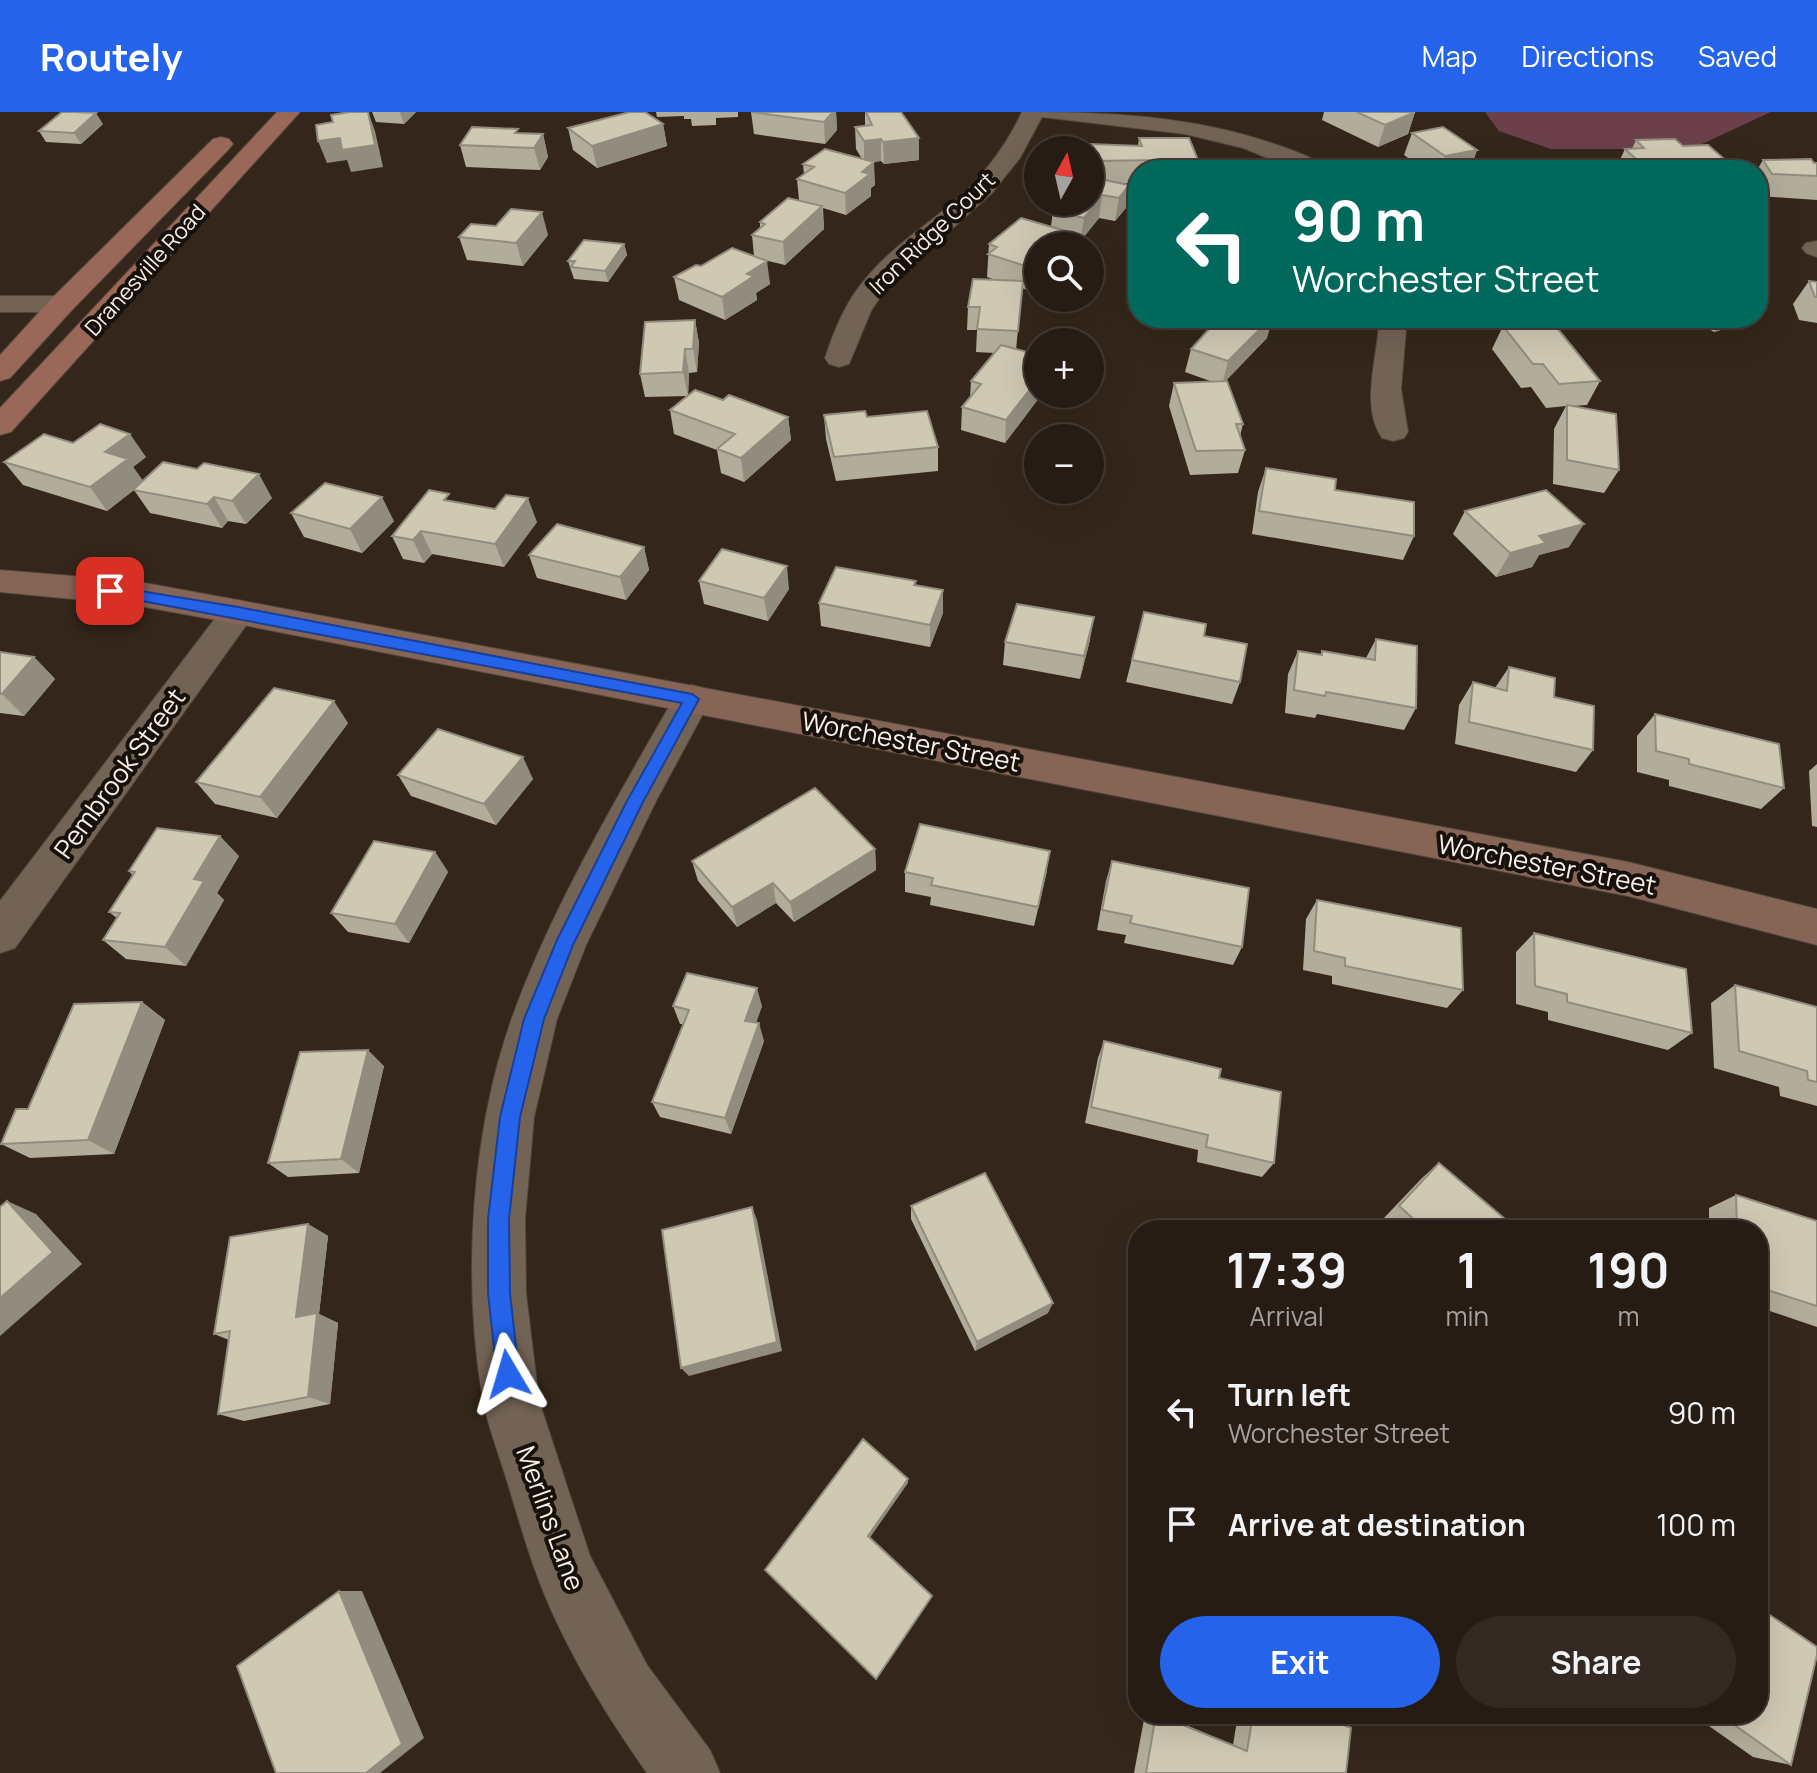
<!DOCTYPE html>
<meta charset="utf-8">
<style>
:root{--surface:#271c14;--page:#332922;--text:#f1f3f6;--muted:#a4a1a0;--line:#433a34;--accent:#2563eb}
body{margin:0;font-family:Manrope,sans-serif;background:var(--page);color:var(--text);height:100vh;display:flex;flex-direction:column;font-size:30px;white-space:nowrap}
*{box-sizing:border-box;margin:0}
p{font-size:26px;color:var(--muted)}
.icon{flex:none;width:44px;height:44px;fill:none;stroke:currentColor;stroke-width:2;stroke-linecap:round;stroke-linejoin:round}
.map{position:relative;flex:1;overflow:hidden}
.panel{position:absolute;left:1128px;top:1108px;width:640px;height:504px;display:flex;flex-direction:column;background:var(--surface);border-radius:32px;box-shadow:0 8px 32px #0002,0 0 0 2px var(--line)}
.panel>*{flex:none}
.top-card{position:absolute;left:1128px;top:48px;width:640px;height:168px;border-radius:32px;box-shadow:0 8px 32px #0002,0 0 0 2px var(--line);background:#00695c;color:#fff;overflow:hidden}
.needle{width:52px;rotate:8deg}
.controls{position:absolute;left:1024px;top:24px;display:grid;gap:16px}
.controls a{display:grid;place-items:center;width:80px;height:80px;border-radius:50%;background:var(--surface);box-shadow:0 8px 32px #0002,0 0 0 2px var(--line);font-size:40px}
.pin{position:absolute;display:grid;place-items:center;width:68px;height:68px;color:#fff;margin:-34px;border-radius:16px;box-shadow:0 4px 12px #0006}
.me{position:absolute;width:88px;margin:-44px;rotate:353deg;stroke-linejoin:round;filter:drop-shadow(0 0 6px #0008)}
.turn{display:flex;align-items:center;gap:28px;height:168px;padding:0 32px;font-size:36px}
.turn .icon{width:104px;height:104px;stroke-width:2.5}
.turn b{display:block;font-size:56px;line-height:68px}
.eta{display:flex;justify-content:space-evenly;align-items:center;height:136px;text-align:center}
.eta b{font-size:48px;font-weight:700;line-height:56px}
.button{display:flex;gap:16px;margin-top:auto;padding:16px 32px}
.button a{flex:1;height:92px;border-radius:48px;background:var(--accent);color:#fff;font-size:32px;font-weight:700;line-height:92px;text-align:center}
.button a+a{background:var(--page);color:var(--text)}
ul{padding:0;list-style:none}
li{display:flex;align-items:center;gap:24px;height:112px;padding:0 32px}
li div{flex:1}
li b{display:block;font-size:30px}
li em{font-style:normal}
header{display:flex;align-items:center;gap:48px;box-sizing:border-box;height:112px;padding:0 40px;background:var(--accent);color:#fff}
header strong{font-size:38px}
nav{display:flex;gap:44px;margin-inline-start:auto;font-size:28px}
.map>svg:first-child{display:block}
</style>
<header>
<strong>Routely</strong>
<nav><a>Map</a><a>Directions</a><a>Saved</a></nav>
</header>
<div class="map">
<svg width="1817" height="1661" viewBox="0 0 1817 1661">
<rect width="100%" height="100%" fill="#34261a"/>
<path fill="#6b404b" d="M1485,0H1771L1691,37H1551L1499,19Z"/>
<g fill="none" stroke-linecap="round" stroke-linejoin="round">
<defs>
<path id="street" d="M1022,0C1112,0 1198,4 1283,35C1296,40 1318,46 1326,58H1296L1243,36L1185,22L1042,5L1020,46L992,81L887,175L871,199L849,252L839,255L829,252L825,246C835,216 846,189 867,165C891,136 923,116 951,92C982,66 1005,36 1022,0Z
M1817,129V145L1806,141L1802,136L1806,131Z
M0,184H62L72,186L76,192L72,198L62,200H0Z
M1379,206H1407L1401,277L1408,320L1404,326L1393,329L1382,326C1359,293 1379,243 1379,206Z
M238,488L250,492L256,500L250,508L15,836L0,841V789L226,492Z
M692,573L705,577L711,587L656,689L586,833L557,907L534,1005L525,1107L526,1181L539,1289L590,1444L647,1553L710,1638L720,1661H647C604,1600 559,1527 534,1455C524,1427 516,1398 507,1369C499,1342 488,1315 483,1288C462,1168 471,1021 512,906C552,794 620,681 679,577Z"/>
<path id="secondary" d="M0,458L134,469L238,488L1628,750L1817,797V833L1628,784L238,512L134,493L0,480Z"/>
<path id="primary" d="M277,0H300L11,320L0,323V296Z
M221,25L229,27L233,32L229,37L72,198L10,266L0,269V243L52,186L213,27Z"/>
</defs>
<use href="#street" stroke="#50453a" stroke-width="2"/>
<use href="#secondary" stroke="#50453a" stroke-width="2"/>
<use href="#primary" stroke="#50453a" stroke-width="2"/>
<use href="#street" fill="#736355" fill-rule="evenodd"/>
<use href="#secondary" fill="#866557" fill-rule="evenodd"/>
<use href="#primary" fill="#996859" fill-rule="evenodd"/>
</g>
<path fill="#b2ac9a" d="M372,0H416L404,12L376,10Z
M656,0H738V5L716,6V13L692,14L691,7H684V4L657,5Z
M751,0H836L837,18L825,32L754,22Z
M865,0H901L919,26V48L884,52L881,49L873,50L875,73L871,76V84L846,103L823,96L824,117L785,153L764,148L770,172L756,181L757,188L725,208L679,188L674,165L701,154L754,144L752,123L760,115V110L799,88L797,67L804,62L803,52L862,47L856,37L855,15L865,14Z
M1324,0H1415L1408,22L1378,35L1322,8Z
M103,12L81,32L46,30L39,19Z
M663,12L667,34L597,56L573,38L568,16Z
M1412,21L1477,38L1470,58H1425L1404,43Z
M519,22H543L548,45L540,58L466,55L460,33Z
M1139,26L1198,48L1196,58H1138V71H1120L1129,73L1126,96L1115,109L1099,106L1083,126L1038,134L1033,180L1022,176L1016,238L1038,282H1042L1005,331L961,318L962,295L970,285L971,269L994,241L976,240L977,218H967L968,195L995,168L987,165L989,132L1051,114L1054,90H1090V32L1138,34Z
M1636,28L1683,34L1730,52L1726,58H1615L1625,37H1632Z
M1763,48L1817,51V88L1759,84L1757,58Z
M548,123L523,154L467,148L459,125Z
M624,132L627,143L608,170L574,167L568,149Z
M1809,169L1817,170V211L1799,208L1793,192Z
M1691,206H1750L1748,210L1714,220Z
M695,208L699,231L697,260L689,261L688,284L723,288L788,305L791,328L744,370L721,361L717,338L674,322L670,298L688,284L645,285L640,262Z
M1503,214L1600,269L1587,293L1572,294L1619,358L1604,381L1553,372L1554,317L1566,294L1546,296L1531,275L1521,276L1492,237Z
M1267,226L1225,269L1243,312L1240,324L1245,338L1238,361L1190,363L1169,294L1174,271L1213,270L1185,260L1191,237Z
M824,303L867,305L938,335V359L836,369L826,327Z
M73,331L146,345L133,355L143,369L272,386L246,412L228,409L222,416L150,401L134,378L107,399L23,373L4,350Z
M1266,356L1335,378L1414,424L1403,448L1252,422L1258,380Z
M452,389L537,410L504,455L432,442L424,451L403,447L392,424Z
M1465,399L1569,435L1539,443L1532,455L1496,465L1453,422Z
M291,401L394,409L362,441L304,425Z
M644,435L649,458L626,488L537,466L529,443Z
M699,469L789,477L768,509L704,492Z
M916,473L943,501L930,535L821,514L819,491Z
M1144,500L1204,524L1240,570L1232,592L1126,570Z
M1376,527L1416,596L1404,618L1317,602L1315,606L1285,601L1288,562L1298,539L1320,543L1322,539L1366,546Z
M1090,528L1080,567L1003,553L1005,530Z
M0,540L34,545L55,567L24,604L0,601Z
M1509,555L1554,585L1593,638L1576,660L1455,632L1459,593L1473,570L1495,576Z
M1655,602L1784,676L1761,697L1669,674V668L1637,660V624Z
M348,611L277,706L215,692L196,670Z
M1817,652V715L1812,714L1809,659Z
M398,663L533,667L496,713L411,684Z
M875,737L876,758L794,810L776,791L737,815L698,769L692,749Z
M435,740L448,760L409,831L348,820L331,801Z
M239,744L217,781L224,788L186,854L126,847L103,828L117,806L109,800L133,764L129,759Z
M1112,749L1242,835L1233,853L1124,831L1126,823L1097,818L1106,769Z
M1047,759L1034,814L930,793L931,785L905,780V760Z
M1317,788L1463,878L1447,896L1332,872V864L1303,858L1306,807Z
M1534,821L1692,921L1668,938L1548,908V900L1516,892V840Z
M1735,873L1817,895V994L1780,984L1779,975L1714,956L1711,891Z
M142,890L165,908L114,1042L30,1046L1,1032L28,997Z
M673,894H762L756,911L764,929L731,1022L660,1005L652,990L683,912H680Z
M1104,929L1219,966L1274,1051L1262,1065L1197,1050L1198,1038L1085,1011L1098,946Z
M384,954L359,1061L288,1065L268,1051Z
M1439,1051L1518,1118H1395L1383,1107L1422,1066Z
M1736,1083L1817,1109V1215L1758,1195V1118H1709V1096Z
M911,1094L1048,1201L975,1239L911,1107Z
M308,1112L328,1124L319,1202L338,1211L330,1292L244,1309L218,1302L229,1228L214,1222Z
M1145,1602H1160L1233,1633L1238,1602H1317L1346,1661H1134Z
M1692,1602H1758L1791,1653L1753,1645Z"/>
<path fill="#918c7d" d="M368,0L375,19L383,55L351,60L347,48L327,51L318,29Z
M400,0H416L404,12Z
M833,0H836L837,18L825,32L824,10Z
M1415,0L1408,22L1378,35L1385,13Z
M96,1L103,12L81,32L74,21Z
M663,12L667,34L597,56L592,34Z
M543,22L548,45L540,58L534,36Z
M919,26V48L884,52L883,30Z
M881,27V49L864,51V29Z
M1477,38L1470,58H1440L1445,44Z
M874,50L875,73L871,76V84L846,103L845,81L862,60Z
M1129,73L1126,96L1115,109L1119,86Z
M1102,83L1099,106L1083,126L1082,134H1072L1081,125L1084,106Z
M822,94L824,117L785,153L783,130Z
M542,100L548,123L523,154L516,131Z
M624,132L627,143L608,170L605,159Z
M767,149L770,172L756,181L757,188L725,208L722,185L747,162Z
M1038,154V175L1033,180L1035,157Z
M1271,206H1273L1267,226L1222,273L1228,249Z
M1723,206H1750L1748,210L1714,220Z
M695,208L699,231L697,260L693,237Z
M685,237L689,261L688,284L683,260Z
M1038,267V282H1042L1005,331L1006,308Z
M788,305L791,328L744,370L741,346Z
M130,322L146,345L133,355L144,370L107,399L90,375L105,340Z
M259,362L272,386L246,412L232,389Z
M214,385L228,409L222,416L207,392Z
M382,385L394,409L362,441L350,417Z
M528,386L537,410L504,455L495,432Z
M1584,412L1569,435L1539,443L1532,455L1496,465L1510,441L1539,424Z
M421,419L432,442L424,451L413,428Z
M644,435L649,458L626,488L620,465Z
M787,454L789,477L768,509L764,486Z
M943,478V501L930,535V513Z
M1094,505L1090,528L1080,567L1084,544Z
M34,545L55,567L24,604L2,582Z
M334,589L348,611L277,706L260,685Z
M523,645L533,667L496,713L484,692Z
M220,724L239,744L217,781L224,788L186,854L165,835L194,767Z
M875,737L876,758L794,810L790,790Z
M435,740L448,760L409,831L395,812Z
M773,771L776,791L737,815L732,795Z
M757,876L762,894L750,926L745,909Z
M142,890L165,908L114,1042L88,1028Z
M759,911L764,929L731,1022L725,1006Z
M368,938L384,954L359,1061L341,1047Z
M7,1089L36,1102L82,1152L0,1224V1186Z
M752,1095L757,1108L782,1239L689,1264L681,1256Z
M308,1112L328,1124L319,1202L338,1211L330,1292L308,1285L296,1205Z
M1053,1191L1048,1201L975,1239L977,1230Z
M908,1367V1371L869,1427L868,1424Z
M339,1479H362L424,1626L380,1661H366Z"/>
<path fill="#cfc8b3" stroke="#918c7d" stroke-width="2" d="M62,0H73L96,1L74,21L39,19Z
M350,0H368L375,33L342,38L340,26L318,29L316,13L333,10L331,3Z
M630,0H645L663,12L592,34L568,16Z
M752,0H833L824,10Z
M866,0H901L919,26L883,30L881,27L864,29L855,15L872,13Z
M1357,0H1415L1385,13Z
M472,15L518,17L515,21L543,22L534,36L460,33Z
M1443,15L1477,38L1445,44L1412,21Z
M1139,26H1189L1198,48H1181L1184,56L1163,57L1160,48L1095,49L1090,32L1142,34Z
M1675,27L1683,34L1708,33L1730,52L1646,56L1625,37L1644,36L1636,28Z
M825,37L874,50L862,60L870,62L845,81L797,67L814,55L803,52Z
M1811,47L1814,51H1817V64L1772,62L1763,48Z
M1090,65L1129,73L1119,86L1102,83L1084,106L1052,99L1060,90H1090Z
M788,86L822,94L783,130L752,123L765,112L760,110Z
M511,97L542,100L516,131L459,125L471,112L496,114Z
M1021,106L1083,124L1072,134H1038V154L1035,157L988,142L997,135L989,132Z
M584,128L624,132L605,159L571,155L575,149H568Z
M732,136L767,149L747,162L754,164L722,185L674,165L696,153L701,154Z
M973,167L1023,169L1018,219L977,217L980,195H968Z
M1809,169L1817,170V185H1815Z
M1219,206H1271L1228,249L1191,237Z
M695,208L693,237H685L683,260L640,262L645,210Z
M1553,211L1600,269L1559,272L1543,252H1533L1503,214Z
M1001,233L1038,243V267L1006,308L962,295L981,272L971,269Z
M1227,269L1243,312H1236L1245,338L1196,339L1174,271Z
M695,278L723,288L729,283L788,305L741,346L717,337L735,322L670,298Z
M1567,293L1616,302L1619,358L1567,348Z
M865,299L867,305L927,299L938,335L834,345L824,303Z
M100,312L130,322L105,340L128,347L90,375L4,350L44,322L73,331Z
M163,350L197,357L204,351L259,362L232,389L214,385L207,392L133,378Z
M1266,356L1336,367L1335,378L1414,390V424L1259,399Z
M325,371L382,385L350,417L291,401Z
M429,378L449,382L444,388L495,397L506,383L528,386L495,432L421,419L413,428L392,424Z
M1546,378L1584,412L1539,424L1546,431L1510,441L1465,399Z
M557,412L644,435L620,465L529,443Z
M722,437L787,454L764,486L699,469Z
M836,455L916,469L914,473L943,478L930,513L819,491Z
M1017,492L1094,505L1084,544L1005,530Z
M1144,500L1206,512L1204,524L1247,532L1240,570L1132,548Z
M1376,527L1417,534L1416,596L1326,580L1325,584L1294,578L1298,539L1322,543V539L1375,548Z
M0,540L34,545L2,582H0Z
M1509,555L1555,566L1554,585L1594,594L1593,638L1469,610L1473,570L1507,579Z
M274,576L334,589L260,685L196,670Z
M1655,602L1779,632L1784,676L1689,652V647L1656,639Z
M438,617L523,645L484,692L398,663Z
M815,676L875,737L790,790L773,771L732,795L692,749Z
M920,712L1050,739L1038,795L931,773L933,766L905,760Z
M157,716L220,724L194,767L204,769L165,835L103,828L120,801L109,800L135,760L129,759Z
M374,729L435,740L395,812L331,801Z
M1112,749L1249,776L1242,835L1130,811L1132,804L1102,798Z
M1317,788L1461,816L1463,878L1345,854V846L1314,839Z
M1534,821L1686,857L1692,921L1567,890V882L1535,874Z
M687,861L757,876L745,909L759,911L725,1006L652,990L689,898L673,894Z
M1735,873L1817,895V970L1808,968L1807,959L1739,939Z
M142,890L88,1028L1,1032L16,997H28L74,892Z
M1104,929L1221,957L1219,966L1281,980L1274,1051L1206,1035L1208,1023L1091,995Z
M368,938L341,1047L268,1051L300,940Z
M1439,1051L1518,1118H1426L1399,1094Z
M985,1061L1053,1191L977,1230L911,1094Z
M1736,1083L1817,1109V1194L1758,1175V1118H1737Z
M7,1089L53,1140L0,1186V1095Z
M752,1095L777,1230L681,1256L662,1118Z
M308,1112L296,1205L317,1201L308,1285L218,1302L230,1219L214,1222L230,1125Z
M863,1327L908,1367L868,1424L932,1484L876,1567L765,1458Z
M339,1479L402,1632L366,1661H276L237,1554Z
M1758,1495L1817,1535V1543L1791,1653L1719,1602H1758Z
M1156,1602L1247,1639L1253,1602H1317L1351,1616L1346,1661H1146Z"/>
<path fill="#2563eb" stroke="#184099" stroke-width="2" d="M110,474L238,495L692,582L699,587L643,690L573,833L544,907L520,1005L509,1107L510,1181L519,1262L516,1270L508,1274L500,1270L497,1262L488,1181V1107L500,1005L524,907L557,828L627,689L682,591L105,482L103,479Z"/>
<g text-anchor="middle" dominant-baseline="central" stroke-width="8" stroke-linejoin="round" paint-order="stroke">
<g font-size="22" fill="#f8efe7" stroke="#17100b">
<text transform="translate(932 121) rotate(-44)">Iron Ridge Court</text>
<text transform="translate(145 158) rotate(-48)">Dranesville Road</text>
</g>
<g font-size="26" fill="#f8efe7" stroke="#17100b">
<text transform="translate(911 629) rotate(11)">Worchester Street</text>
<text transform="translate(119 661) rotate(-54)">Pembrook Street</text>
<text transform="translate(1547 752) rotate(11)">Worchester Street</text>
<text transform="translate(551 1406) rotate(70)">Merlins Lane</text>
</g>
</g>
</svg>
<div class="controls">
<a><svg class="needle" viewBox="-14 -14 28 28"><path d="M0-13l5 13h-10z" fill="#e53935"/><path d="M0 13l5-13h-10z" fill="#a4a1a0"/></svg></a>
<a><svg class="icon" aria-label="search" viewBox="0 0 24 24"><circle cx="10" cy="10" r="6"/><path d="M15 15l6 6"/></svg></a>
<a>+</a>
<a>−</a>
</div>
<div class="pin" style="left:110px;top:479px;background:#d93025"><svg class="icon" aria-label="arrive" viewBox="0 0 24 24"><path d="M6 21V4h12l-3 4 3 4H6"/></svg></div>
<svg class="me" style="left:508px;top:1262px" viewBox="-20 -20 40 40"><path d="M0-17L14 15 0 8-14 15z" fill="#2563eb" stroke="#fff" stroke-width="4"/></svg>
<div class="top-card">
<div class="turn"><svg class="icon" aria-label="left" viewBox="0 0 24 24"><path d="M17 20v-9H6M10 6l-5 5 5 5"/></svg><div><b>90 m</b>Worchester Street</div></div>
</div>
<section class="panel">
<div class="eta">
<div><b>17:39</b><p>Arrival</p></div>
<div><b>1</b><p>min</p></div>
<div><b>190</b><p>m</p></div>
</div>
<ul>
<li><svg class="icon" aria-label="left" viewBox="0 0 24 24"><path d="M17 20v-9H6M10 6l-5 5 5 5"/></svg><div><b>Turn left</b><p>Worchester Street</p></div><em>90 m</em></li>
<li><svg class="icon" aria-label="arrive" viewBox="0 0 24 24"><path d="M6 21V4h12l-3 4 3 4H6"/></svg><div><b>Arrive at destination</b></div><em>100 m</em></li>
</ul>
<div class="button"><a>Exit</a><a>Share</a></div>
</section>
</div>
